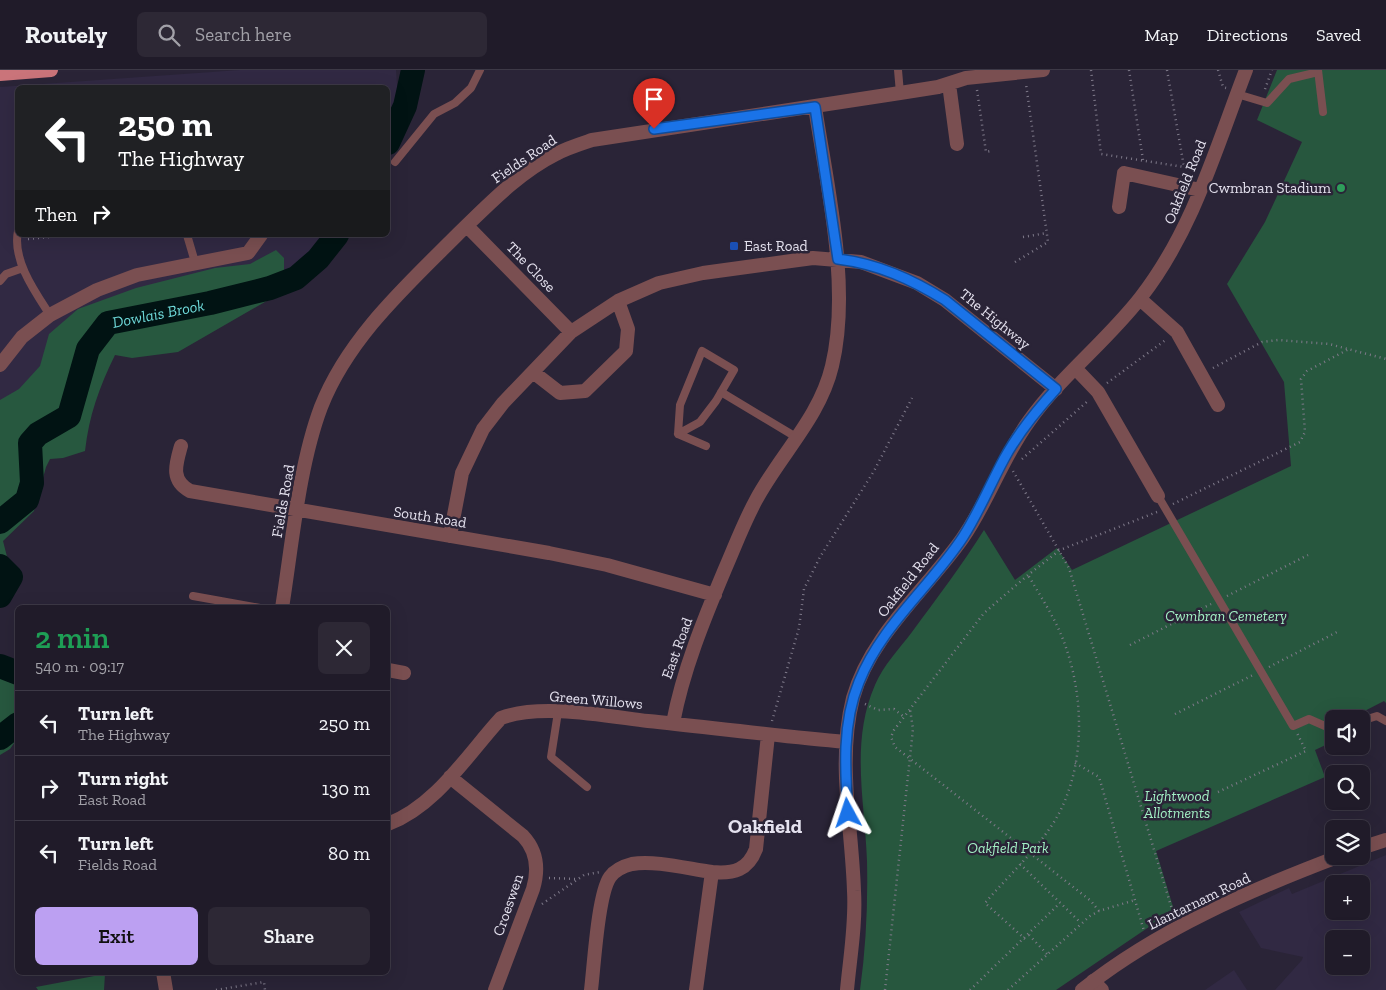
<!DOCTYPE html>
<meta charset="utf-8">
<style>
:root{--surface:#201b29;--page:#2d2835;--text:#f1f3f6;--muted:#a2a1a8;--line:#3d3946;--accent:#bca0f2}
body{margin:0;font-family:"Zilla Slab",serif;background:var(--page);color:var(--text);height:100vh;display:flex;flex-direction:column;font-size:19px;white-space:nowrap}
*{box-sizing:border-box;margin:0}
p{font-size:16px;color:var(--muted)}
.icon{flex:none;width:28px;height:28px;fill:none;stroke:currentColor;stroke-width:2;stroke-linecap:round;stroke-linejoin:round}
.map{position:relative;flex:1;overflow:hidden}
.sheet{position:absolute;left:15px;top:535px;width:375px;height:370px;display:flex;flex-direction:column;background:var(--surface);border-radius:8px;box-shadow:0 5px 20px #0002,0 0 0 1px var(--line)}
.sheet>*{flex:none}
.guide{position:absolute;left:15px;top:15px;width:375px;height:152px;border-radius:8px;box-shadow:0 5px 20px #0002,0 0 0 1px var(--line);background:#202124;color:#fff;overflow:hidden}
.buttons{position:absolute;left:1325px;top:640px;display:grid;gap:10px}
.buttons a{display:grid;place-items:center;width:45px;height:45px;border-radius:8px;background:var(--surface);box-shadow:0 5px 20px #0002,0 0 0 1px var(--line);font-size:25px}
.pin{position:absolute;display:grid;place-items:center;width:42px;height:42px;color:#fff;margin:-51px -21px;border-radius:50% 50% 50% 0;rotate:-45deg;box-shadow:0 0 5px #0007}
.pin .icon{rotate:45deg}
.me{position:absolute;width:55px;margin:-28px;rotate:355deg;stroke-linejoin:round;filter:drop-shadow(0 0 4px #0008)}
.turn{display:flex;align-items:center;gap:18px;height:105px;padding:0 20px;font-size:22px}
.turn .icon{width:65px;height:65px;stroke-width:2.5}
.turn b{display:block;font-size:35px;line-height:42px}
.then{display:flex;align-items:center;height:48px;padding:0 20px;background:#0003;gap:10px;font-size:19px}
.round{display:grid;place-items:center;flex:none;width:52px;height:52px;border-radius:8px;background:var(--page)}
.summary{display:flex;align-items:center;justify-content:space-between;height:85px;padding:0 20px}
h1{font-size:30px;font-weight:600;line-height:38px;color:#1e9e55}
.cta{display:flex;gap:10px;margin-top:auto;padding:10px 20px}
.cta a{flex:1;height:58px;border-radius:8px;background:var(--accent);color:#111;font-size:20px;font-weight:600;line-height:58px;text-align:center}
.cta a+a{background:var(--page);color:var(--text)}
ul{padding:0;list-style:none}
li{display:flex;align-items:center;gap:15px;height:65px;padding:0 20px;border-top:1px solid var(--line)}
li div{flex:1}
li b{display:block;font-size:19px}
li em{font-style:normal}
header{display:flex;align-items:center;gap:30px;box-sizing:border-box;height:70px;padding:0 25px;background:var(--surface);border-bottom:1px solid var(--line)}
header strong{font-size:24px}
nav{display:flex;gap:28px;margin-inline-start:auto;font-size:18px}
.search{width:350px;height:45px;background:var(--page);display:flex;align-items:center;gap:12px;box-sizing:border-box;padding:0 18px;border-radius:8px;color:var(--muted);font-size:19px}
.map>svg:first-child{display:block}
</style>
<header>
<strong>Routely</strong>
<div class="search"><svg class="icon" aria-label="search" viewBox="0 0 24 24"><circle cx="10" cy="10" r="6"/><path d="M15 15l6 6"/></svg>Search here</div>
<nav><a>Map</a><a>Directions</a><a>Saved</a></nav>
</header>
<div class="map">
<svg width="1386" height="920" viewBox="0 0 1386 920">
<rect width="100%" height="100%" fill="#2a2437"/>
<path fill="#312943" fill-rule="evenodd" d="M240,0H396L398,28L388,55V18H18V165H341L338,171L264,228L83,264L0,453V17Z
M1386,785V920H1275L1302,890L1303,887L1261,878L1239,842L1289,818L1292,824ZM1334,814H1361V841H1334ZM1334,869H1361V896H1334Z
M1234,900L1247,920H1205Z"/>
<path fill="#27573e" d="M1277,0H1386V633L1384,631L1349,649H1334V671L1315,680L1325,707L1156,781L1174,840L1056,920H860C866,877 868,834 867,791C865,732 850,672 875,615C883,596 899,579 912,562C937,528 962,495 984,460L1015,510L1057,478L1072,500L1291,396L1284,312L1227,214L1265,152L1302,72L1257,50Z
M105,904L104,920H38L36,917Z"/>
<path fill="#27583f" d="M276,180L284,188V221L178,282L132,288L115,285C99,318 89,345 85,381L63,388L50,389L46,397L34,441L3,471L15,518L0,536V330L19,319L40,296L49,264L78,239L136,218L215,198L250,194Z
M0,593L18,601L17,669L10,679L0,685Z"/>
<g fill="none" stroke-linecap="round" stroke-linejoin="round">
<g stroke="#011313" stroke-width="24">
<path d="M388,73L405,36L413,0"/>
<path id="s1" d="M0,452L27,430L32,413L30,373L38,364L69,346L88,279L108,253L210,233L270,218L296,208L318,189L337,165"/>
<path d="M0,496L11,507L0,526"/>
<path d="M0,596L18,603"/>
<path d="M0,668L18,654"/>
</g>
<path stroke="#7f7a8a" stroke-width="2.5" stroke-dasharray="1 4" stroke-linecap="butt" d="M1091,0L1101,84L1184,97
M1129,0L1143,90
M1167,0L1184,97L1196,99
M1218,0L1223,17L1226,18
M1265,19L1272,0
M977,20L986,82L991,81
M1023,167L1047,163
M28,169L71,165
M1015,192L1048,172L1026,14
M1213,298L1262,272L1278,270L1329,274L1386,289
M1107,313L1167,269
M1022,389L1089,330
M1013,401L1069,498L1174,846
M1173,434L1300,372L1305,362L1301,309L1307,301L1349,279
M1227,526L1308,485
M1130,575L1211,534
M1269,597L1339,561
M865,634L878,640L894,639L904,647
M1175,644L1253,605
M772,651L799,558L804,519L820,487L874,401L912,328
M1075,693L1099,707L1144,861
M1218,722L1306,681L1297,663
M1020,794L1081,853
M549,808L576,809
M542,834L584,805L600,802
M1099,841L1091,831L895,677L891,667L894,660L984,543L1028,505L1060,480L1157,442
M1029,865L1047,884
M1025,869L985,833C1008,806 1035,782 1054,752C1086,700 1085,628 1064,572C1055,548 1041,527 1028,505
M216,920L264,912L265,920
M885,920L913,659L910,639
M970,920L1060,833
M1008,920L1090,846L1099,841L1135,830"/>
<path stroke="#7a4f51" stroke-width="8" d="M898,0L900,23
M1318,0L1323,42
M1237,24L1267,33L1289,9L1318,2
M395,92L434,44L455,33L471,18L480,0
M18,161C12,190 35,222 50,245
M187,165L195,192
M0,211L6,204L23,198
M721,322L796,367
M678,364L700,352L716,331L734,300L702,281L680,335L678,364L706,376
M1158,426L1293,656L1309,649L1334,660
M193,526L260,538
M558,642L551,687L587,717
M1361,651L1377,646L1386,651"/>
<path stroke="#7a4f51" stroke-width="14" d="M949,14L957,74
M1119,137L1124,103L1200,120
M467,156L571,262
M1140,229L1177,262L1218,335
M0,295L22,267L50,245L97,220L137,205L248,183L261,165
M1076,299L1098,322L1158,426
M533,302L560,323L585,321L626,281L628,259L618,231
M181,376C176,394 170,410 190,421L549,483L607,495L715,525
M450,466L462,403L483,359L503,333L571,262L618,231L659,213L703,203L813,188L861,192L917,213L945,230L1056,319
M282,538C292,475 299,395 321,337C348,268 406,216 457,165C487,136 518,103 556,84C567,78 580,74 592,70L900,23L938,17L966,8L1043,0
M388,600L404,603
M673,653C683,600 704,549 725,499C735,476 744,452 756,430C780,385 820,347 832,296C851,217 827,116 815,37
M450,707L523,766C537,781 539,799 533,819L495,920
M388,754C436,736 467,685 501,648C540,633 606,646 648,651C714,658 780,666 846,672
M163,902L166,920
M1093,911L1102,920
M591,920C594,896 598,824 610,807C615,800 624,796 632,794C655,790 689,799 712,802
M696,920L712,802C734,804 748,800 756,779L768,665
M847,920C850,887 856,854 854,821C852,757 837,691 853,628C870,566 926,520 962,469C988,432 1002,388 1029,351C1061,306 1107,271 1141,227C1193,160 1216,78 1246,0"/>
<path stroke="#7a4f51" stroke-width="14" d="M1361,778L1386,770
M1082,920C1157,860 1250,820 1340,786"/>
<path stroke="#ca747a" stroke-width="14" d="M0,4L51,0"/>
</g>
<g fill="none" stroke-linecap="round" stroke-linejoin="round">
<defs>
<path id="route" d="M654,59L815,37L838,189C878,194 911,209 945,230L1056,319C1036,341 1018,363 1004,389C990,415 979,442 963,467C931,516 881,556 859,612C842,653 845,700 848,743"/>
</defs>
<use href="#route" stroke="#114b97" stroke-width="12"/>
<use href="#route" stroke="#1a73e8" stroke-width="9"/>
</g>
<circle fill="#2e9e5b" stroke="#2a2437" stroke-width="2" cx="1341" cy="118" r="5"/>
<rect fill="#1a4fb4" stroke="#2a2437" stroke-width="2" x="729" y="171" width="10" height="10" rx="2.5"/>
<g text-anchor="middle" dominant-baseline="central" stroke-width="5" stroke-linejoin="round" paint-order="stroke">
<g font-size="15" fill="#e5e2ef" stroke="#2a2437">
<text transform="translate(524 89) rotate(-34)">Fields Road</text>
<text transform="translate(1185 112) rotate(-68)">Oakfield Road</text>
<text transform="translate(531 197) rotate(46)">The Close</text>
<text transform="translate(995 249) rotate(39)">The Highway</text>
<text transform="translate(283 431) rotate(-80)">Fields Road</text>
<text transform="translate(430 447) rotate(9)">South Road</text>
<text transform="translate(908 510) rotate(-52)">Oakfield Road</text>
<text transform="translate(677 578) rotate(-70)">East Road</text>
<text transform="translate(596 630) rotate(5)">Green Willows</text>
<text transform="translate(1199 831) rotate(-26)">Llantarnam Road</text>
<text transform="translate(508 835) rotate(-71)">Croeswen</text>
</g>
<g font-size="15" fill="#e5e2ef" stroke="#2a2437" text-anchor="end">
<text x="1331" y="118">Cwmbran Stadium</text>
<text x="744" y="176" text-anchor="start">East Road</text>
</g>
<g font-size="15" font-style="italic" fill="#a2f0c4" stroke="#2a2437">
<text x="1226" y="546">Cwmbran Cemetery</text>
<text x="1177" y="726">Lightwood<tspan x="1177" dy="17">Allotments</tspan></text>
<text x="1008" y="778">Oakfield Park</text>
</g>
<g font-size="16" font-style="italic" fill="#6fdada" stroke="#2a2437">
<text stroke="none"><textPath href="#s1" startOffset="294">Dowlais Brook</textPath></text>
</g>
<g font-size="20" font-weight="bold" fill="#e5e2ef" stroke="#2a2437">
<text x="765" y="756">Oakfield</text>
</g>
</g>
</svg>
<div class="buttons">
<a><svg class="icon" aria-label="sound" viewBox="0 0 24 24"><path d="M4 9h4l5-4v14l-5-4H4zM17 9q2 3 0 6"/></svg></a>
<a><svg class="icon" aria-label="search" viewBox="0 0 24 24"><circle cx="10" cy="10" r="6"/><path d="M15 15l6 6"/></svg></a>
<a><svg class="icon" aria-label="layers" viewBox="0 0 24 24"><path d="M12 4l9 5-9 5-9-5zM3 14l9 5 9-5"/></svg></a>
<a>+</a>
<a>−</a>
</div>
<div class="pin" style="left:654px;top:59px;background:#d93025"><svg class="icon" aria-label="arrive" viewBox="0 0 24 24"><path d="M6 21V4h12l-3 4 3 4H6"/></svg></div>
<svg class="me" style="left:848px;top:743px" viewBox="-20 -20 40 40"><path d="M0-17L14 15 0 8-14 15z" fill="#1a73e8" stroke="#fff" stroke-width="4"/></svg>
<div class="guide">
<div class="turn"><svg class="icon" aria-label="left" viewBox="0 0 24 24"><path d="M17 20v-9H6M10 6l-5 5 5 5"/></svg><div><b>250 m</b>The Highway</div></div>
<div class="then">Then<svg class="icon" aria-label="right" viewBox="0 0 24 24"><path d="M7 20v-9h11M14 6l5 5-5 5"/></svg></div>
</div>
<section class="sheet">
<div class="summary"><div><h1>2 min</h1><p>540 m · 09:17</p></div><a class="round"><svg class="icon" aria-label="close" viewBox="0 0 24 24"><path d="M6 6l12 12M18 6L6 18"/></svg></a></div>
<ul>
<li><svg class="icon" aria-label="left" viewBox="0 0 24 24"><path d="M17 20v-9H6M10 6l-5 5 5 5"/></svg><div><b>Turn left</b><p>The Highway</p></div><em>250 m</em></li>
<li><svg class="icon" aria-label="right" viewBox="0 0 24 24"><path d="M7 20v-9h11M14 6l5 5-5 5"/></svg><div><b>Turn right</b><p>East Road</p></div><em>130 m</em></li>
<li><svg class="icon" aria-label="left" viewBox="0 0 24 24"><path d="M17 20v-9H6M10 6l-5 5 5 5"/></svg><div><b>Turn left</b><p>Fields Road</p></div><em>80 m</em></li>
</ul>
<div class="cta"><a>Exit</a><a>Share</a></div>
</section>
</div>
